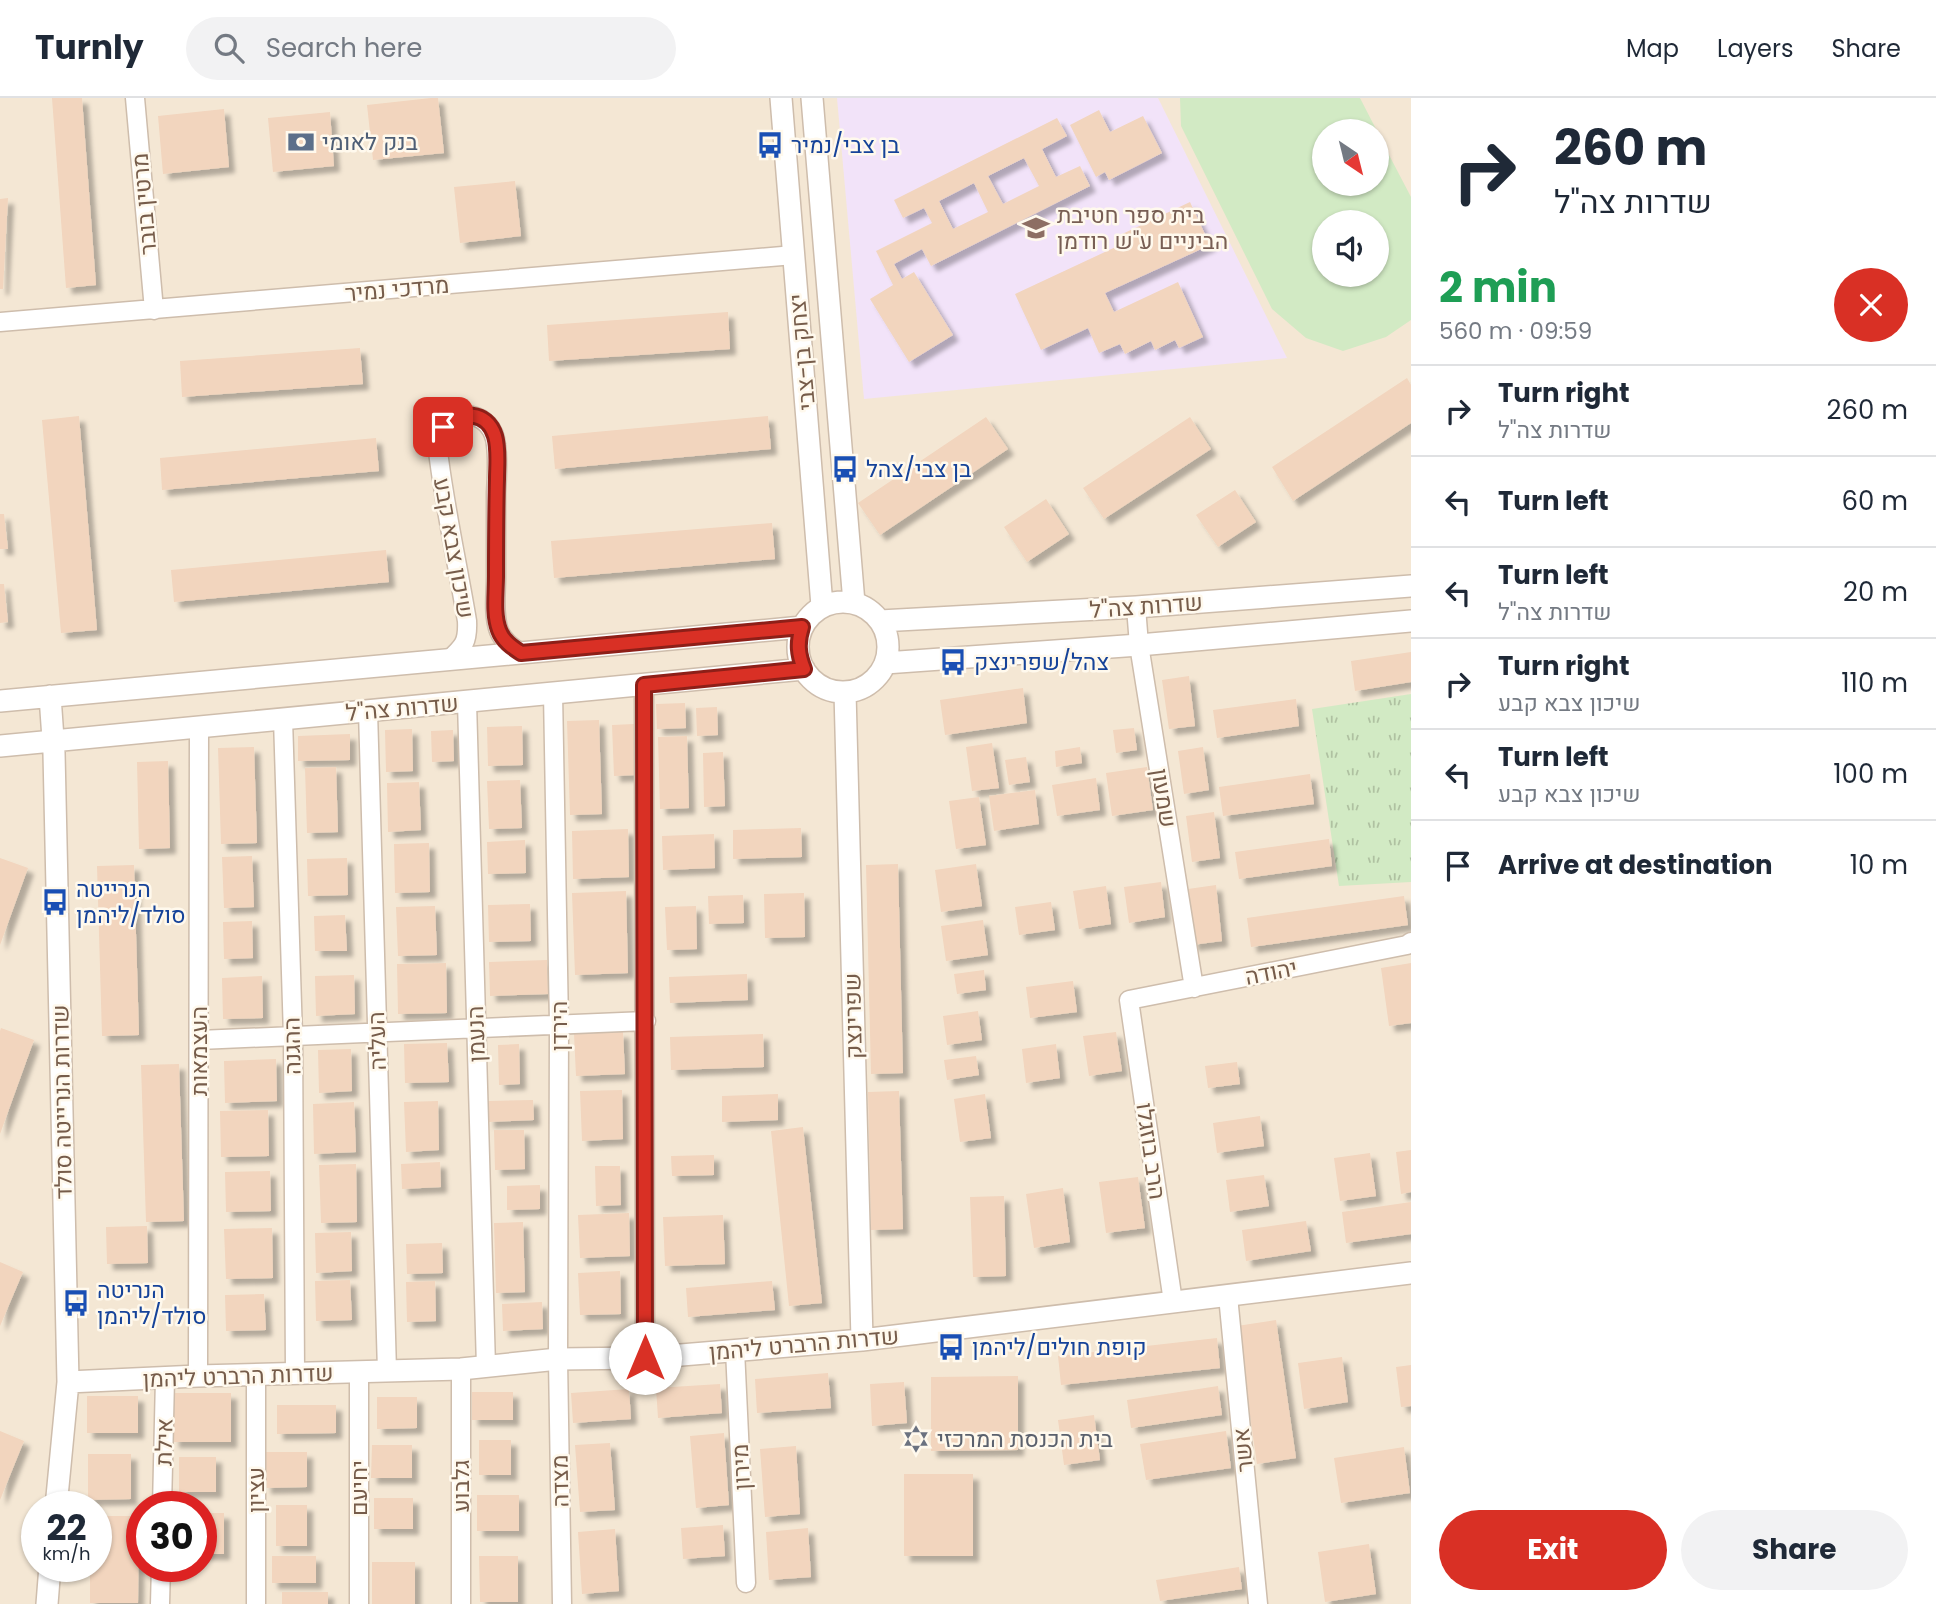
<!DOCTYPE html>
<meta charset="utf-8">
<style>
:root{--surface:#fff;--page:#f2f2f3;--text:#1f2937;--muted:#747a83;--line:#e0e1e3;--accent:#d93025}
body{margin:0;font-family:Poppins,Heebo,sans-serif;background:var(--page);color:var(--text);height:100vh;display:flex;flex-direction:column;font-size:26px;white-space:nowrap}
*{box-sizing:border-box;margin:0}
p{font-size:23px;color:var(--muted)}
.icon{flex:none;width:38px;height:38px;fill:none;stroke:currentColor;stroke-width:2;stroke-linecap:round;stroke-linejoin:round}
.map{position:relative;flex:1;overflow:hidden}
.details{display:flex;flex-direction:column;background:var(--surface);width:525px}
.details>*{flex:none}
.banner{background:#fff;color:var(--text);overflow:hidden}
.needle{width:46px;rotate:145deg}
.tools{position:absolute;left:1312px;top:21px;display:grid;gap:14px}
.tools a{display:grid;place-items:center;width:77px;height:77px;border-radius:50%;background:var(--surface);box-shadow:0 2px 5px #0004;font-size:35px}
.speed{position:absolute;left:21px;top:1393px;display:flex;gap:14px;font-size:35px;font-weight:700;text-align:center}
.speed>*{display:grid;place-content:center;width:91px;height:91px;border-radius:50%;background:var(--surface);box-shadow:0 2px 5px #0004;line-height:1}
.speed small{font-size:18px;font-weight:400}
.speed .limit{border:10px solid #d22;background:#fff;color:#111}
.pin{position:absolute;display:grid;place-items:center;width:60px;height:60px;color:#fff;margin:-30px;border-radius:14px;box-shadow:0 4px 10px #0006}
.me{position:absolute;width:77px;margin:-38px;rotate:0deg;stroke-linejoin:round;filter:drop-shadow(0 0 5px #0008)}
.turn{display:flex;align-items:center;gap:24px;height:147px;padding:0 28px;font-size:32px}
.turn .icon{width:91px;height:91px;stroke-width:2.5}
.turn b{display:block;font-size:49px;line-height:60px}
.round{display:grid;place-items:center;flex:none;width:74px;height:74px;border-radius:37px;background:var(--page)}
.headline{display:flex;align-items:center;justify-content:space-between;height:119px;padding:0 28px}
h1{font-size:42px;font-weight:700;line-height:52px;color:#1e9e55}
.button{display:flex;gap:14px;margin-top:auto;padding:14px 28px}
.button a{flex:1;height:80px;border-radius:42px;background:var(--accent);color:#fff;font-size:28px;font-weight:700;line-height:80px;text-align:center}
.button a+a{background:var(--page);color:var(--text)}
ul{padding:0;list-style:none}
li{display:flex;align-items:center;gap:21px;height:91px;padding:0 28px;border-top:2px solid var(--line)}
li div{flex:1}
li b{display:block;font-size:26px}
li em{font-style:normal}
header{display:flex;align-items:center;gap:42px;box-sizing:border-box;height:98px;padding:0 35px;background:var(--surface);border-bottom:2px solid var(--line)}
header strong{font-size:33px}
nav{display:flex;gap:38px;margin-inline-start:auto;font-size:24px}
.search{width:490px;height:63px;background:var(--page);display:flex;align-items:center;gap:18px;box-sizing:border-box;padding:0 24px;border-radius:38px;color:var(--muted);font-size:26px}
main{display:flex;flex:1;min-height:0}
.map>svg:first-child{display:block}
</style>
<header>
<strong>Turnly</strong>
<div class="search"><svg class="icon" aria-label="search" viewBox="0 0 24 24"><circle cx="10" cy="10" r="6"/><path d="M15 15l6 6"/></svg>Search here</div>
<nav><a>Map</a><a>Layers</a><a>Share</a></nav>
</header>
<main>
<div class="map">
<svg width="1411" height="1506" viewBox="0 0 1411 1506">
<defs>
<pattern id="park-tufts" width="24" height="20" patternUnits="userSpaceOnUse" patternTransform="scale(1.75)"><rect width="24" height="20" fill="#d2eac4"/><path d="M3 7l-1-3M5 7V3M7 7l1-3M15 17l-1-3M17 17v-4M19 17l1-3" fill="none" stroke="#afc1a1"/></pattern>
<filter id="shadow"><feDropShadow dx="6" dy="6" stdDeviation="2" flood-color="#0004"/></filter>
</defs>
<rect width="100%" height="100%" fill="#fcf5e6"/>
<path fill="#f4e7d4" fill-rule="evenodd" d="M0,0H1411V1506H0ZM1325,33H1377V86H1325ZM1325,124H1377V177H1325ZM37,1409H96V1468H37ZM142,1409H201V1468H142Z"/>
<path fill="#f2e3f9" d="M837,0H1158L1287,260L864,301Z"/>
<path fill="#d2eac4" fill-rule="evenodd" d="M1180,0H1360L1377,33H1325V86H1377V34L1411,99V222L1386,239L1343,253L1306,240L1272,211L1181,28ZM1325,124H1377V177H1325Z"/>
<path fill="url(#park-tufts)" d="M1411,596V784L1339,788L1312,611Z"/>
<path fill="#f2d5be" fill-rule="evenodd" filter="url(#shadow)" d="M52,0H82L96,187L66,190Z
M431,0H438L444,55L373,62L367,7Z
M224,11L229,69L163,76L158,18Z
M1099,12L1110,34L1143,18L1162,55L1109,82L1105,74L1096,79L1070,27Z
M330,14L334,68L273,74L268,20Z
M1057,20L1067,38L1042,51L1056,79L1080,68L1090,88L931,168L922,151L894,166L902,181L914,174L953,237L909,264L870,201L893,187L876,153L932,125L924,110L903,120L894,102ZM1024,60L1039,88L1003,106L988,78ZM974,85L988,114L953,131L939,103Z
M515,83L521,138L460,145L454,89Z
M8,100L3,191H0V101Z
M1190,104L1210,147L1105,195L1114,214L1178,184L1203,239L1179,250L1175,242L1155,252L1151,243L1125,256L1120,246L1099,255L1088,230L1041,252L1015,196L1122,146L1118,138Z
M728,214L730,251L549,263L547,227Z
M360,250L363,286L182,299L180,263Z
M1407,280L1411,287V325L1293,403L1272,369Z
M79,318L97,532L61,535L42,322Z
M768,318L771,351L555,371L552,338Z
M986,319L1008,351L880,437L858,405Z
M1190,319L1211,351L1104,421L1083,390Z
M376,340L379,373L162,392L160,360Z
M1235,392L1256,424L1218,449L1196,417Z
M1046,401L1069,436L1027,464L1004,429Z
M0,416H4L8,451H0Z
M772,425L775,461L554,480L551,443Z
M386,452L389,484L174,504L171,472Z
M0,486H4L8,524L0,525Z
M1411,554V584L1355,593L1351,563Z
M1189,578L1195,628L1169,631L1162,582Z
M1023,590L1027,625L945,637L940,602Z
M1296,601L1299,628L1217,640L1213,612Z
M685,605L686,630L657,631L656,606Z
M717,609L718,637L697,638L696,610Z
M599,622L602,716L570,717L567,623Z
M634,626L636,677L614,678L612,627Z
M522,628L523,667L488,668L487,629Z
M1134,630L1137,652L1116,655L1113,632Z
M412,631L413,673L386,674L385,632Z
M453,632L454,663L432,664L431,633Z
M350,636V662L298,663V638Z
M687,638L689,710L660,711L658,639Z
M992,645L999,690L972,693L966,649Z
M254,649L257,745L221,746L218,650Z
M1080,649L1082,665L1056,669L1055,653Z
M1203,649L1209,692L1184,696L1178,653Z
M723,654L725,708L704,709L703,655Z
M1026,659L1030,684L1009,687L1005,662Z
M168,663L170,750L139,751L137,664Z
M336,669L338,734L307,735L305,670Z
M1147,669L1153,712L1112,718L1106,675Z
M1310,676L1314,706L1223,718L1219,689Z
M1096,680L1100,712L1057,718L1052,687Z
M520,682L522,730L489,731L487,683Z
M419,684L421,732L388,734L387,685Z
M1035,692L1039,726L994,733L989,698Z
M979,699L986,747L956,751L949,703Z
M1214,714L1220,760L1192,764L1186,718Z
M801,730L802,759L733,761V732Z
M628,731L629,779L573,781L572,733Z
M714,736L715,770L663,772L662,738Z
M1329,741L1332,768L1239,781L1235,754Z
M525,742L526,775L488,776L487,744Z
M429,745L430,794L395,795L394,746Z
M252,758L254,809L224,810L222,759Z
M0,760L28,770L0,847Z
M347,760L348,797L308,798L307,761Z
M898,766L903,975L871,976L866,767Z
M976,766L982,808L941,814L935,772Z
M134,767L139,937L102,938L97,768Z
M1161,784L1165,819L1129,825L1124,789Z
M1216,787L1222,843L1192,847L1188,791Z
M1106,788L1111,826L1079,831L1073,793Z
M626,793L628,875L575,877L572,795Z
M804,795L805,839L765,840L764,796Z
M743,797L744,825L709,826L708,798Z
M1404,798L1408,827L1251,849L1247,820Z
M1051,804L1055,832L1019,837L1015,809Z
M530,806L531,843L489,844L488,807Z
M435,808L437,857L398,858L396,809Z
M696,808L697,851L667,852L665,809Z
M345,817L347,853H315L314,818Z
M983,822L988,857L946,863L941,828Z
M252,823L253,860L224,861L223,824Z
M547,862L548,896L490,898L489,864Z
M446,865L447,915L398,916L397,866Z
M1411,865V925L1389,928L1381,870Z
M984,872L986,892L957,896L954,876Z
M747,876L748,902L670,905L669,879Z
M354,877L355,916L316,918L315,878Z
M262,878L263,920L223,921L222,880Z
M1073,883L1077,914L1030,920L1026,889Z
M978,913L982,942L947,947L943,918Z
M1,930L34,942L0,1036V933Z
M623,934L625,976L576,978L574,935Z
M1116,934L1122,973L1089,978L1083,938Z
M763,936L764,969L671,972L670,939Z
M447,945L449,984L405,985L404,946Z
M519,946L520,986L499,987L498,947Z
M1056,946L1060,980L1026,985L1022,951Z
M351,951L352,993L319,995L318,952Z
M976,958L979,977L947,982L944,962Z
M276,961L277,1003L225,1005L224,963Z
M1237,964L1240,986L1208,990L1205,968Z
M179,966L184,1123L146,1124L141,967Z
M622,992L623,1041L582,1043L580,993Z
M899,993L903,1131L871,1132L868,994Z
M778,996V1022L722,1024V998Z
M985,996L991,1040L960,1044L954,1001Z
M533,1002L534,1022L488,1024V1003Z
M438,1003L439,1052L406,1054L404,1004Z
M354,1004L356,1054L314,1056L313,1006Z
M268,1012L269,1058L221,1059L220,1013Z
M1260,1018L1264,1048L1217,1055L1213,1025Z
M803,1029L822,1205L789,1208L771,1033Z
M494,1032H524L525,1071L495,1072Z
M1411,1052V1094L1401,1096L1396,1054Z
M1370,1055L1376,1098L1340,1103L1334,1060Z
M714,1057V1077L672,1078L671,1058Z
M440,1064L441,1089L402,1091L401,1066Z
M356,1066L357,1124L321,1125L319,1067Z
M595,1068H620L621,1107L596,1108Z
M270,1073L271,1113L226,1114L225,1074Z
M1264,1077L1269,1108L1230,1114L1226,1082Z
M1138,1079L1145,1130L1106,1135L1099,1084Z
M540,1087V1111L507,1112V1088Z
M1063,1090L1070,1144L1034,1150L1026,1096Z
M1004,1098L1006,1178L973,1179L970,1099Z
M1411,1104V1136L1346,1145L1342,1114Z
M629,1115L630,1158L580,1160L578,1117Z
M723,1117L725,1166L665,1168L663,1119Z
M1306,1123L1311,1153L1246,1163L1242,1132Z
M523,1124L525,1194L496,1195L494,1125Z
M147,1128L148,1165L107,1166L106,1129Z
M272,1130L273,1180L226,1181L224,1131Z
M351,1134L352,1173L316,1175L315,1135Z
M442,1145L443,1175L407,1176L406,1146Z
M0,1164L23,1174L0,1228Z
M620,1173L621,1216L580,1217L578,1175Z
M350,1182L352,1222L316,1223L315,1183Z
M435,1183L436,1223L407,1224L406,1184Z
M772,1183L775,1212L688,1219L686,1190Z
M264,1196L266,1232L226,1233L225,1197Z
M542,1204L543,1231L503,1233L502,1206Z
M1276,1222L1296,1360L1257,1366L1237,1228Z
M1217,1240L1220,1270L1061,1287L1058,1258Z
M1342,1259L1348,1304L1304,1311L1298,1265Z
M1411,1267V1308L1401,1309L1396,1269Z
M828,1275L831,1310L757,1315L755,1281Z
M1018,1278V1352L931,1353V1279Z
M904,1284L907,1325L872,1328L870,1286Z
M720,1286L722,1315L658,1320L656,1290Z
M1218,1288L1222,1317L1131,1330L1127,1302Z
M629,1291L631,1321L573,1325L571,1295Z
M472,1294H513V1322H472Z
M173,1295H231V1344H173Z
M87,1298H138V1335H87Z
M377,1299H417V1330L377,1331Z
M277,1307H336V1335L277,1336Z
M1094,1317L1100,1362L1064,1367L1058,1322Z
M0,1333L24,1343L0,1402Z
M1226,1333L1231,1370L1146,1382L1140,1346Z
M724,1335L729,1407L696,1410L690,1338Z
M479,1342H511V1377H479Z
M610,1345L615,1412L580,1414L575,1347Z
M372,1347H412V1380H371Z
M796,1348L800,1416L765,1419L760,1351Z
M1404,1349L1410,1395L1341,1405L1334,1360Z
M265,1354H307V1389L265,1390Z
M88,1356H131V1401L88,1402Z
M179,1359H216V1394H179Z
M904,1376H973V1458H904Z
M477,1397H519V1433H477Z
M374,1400H413V1431H374Z
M276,1407H307V1448H276Z
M201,1415H224V1456H201Z
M96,1418H139L138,1505H90V1468H96Z
M723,1427L725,1458L683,1461L681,1430Z
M808,1430L811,1479L769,1482L766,1434Z
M615,1431L619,1493L582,1496L578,1434Z
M1369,1446L1376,1496L1325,1504L1318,1454Z
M272,1458H316V1485H272Z
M479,1458H518V1504H480Z
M372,1464H415V1506H372Z
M1239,1469L1242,1491L1160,1503L1156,1482Z
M282,1494H328V1506H282Z"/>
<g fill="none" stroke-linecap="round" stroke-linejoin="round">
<defs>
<path id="minor" d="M135,0L154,212
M0,224L794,157
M1136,509L1139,547L1194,890
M449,562C464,548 468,544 467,523C458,469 446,415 439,361C438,352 436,343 440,335C453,307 493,313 496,347C498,363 497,379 496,395C496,423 496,451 496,480C496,496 493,517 499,533C503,543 512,549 521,555
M644,587L645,1260
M553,595L559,926L558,1261L562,1506
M467,604L486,1269
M368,613L387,1273
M283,621L293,938L295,1275
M199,942L646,923
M1228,1198L1258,1506
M1173,1204L1129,902L1407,847L1411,844
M735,1252L746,1485
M359,1275V1506
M198,1278L199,629
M162,1409L165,1280
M160,1506L161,1468
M256,1506V1277
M461,1506V1271"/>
<path id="tertiary" d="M781,0L822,508
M812,0L854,505
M798 549a45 45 0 1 1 90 0a45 45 0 1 1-90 0Z
M880,523L1136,509L1411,488
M885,565L1139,547L1411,523
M845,594L862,1242
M50,598L54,655L68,1284L56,1409
M0,603L802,529
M0,648L804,571
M68,1284L198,1278L461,1271L558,1261L645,1260L862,1242L1411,1175
M47,1506L50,1468"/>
</defs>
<use href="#minor" stroke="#cebdac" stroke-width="21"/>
<use href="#tertiary" stroke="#cebdac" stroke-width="24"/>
<use href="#minor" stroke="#fff" stroke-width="18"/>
<use href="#tertiary" stroke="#fff" stroke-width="21"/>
</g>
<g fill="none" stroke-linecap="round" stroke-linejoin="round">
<defs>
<path id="route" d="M443,329C460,313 487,312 495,338C499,351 497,368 497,381C496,414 496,446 496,478C496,495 493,516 499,532C503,543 512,549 521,555L802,529C797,545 798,556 804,571L644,587L645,1260"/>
</defs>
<use href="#route" stroke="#8d1f18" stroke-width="18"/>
<use href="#route" stroke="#d93025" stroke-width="12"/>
</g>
<defs>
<symbol id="bank-bare" viewBox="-9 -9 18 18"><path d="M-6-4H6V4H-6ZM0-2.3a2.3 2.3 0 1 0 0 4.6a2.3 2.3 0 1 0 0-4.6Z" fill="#5c6f8a" stroke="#fff9ed" stroke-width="2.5" paint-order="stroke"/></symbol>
<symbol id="bus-bare" viewBox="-9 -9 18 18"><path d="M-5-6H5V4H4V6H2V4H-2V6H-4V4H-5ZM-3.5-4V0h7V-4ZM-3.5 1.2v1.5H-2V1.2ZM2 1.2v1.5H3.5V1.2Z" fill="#1a4fb4" stroke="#fff9ed" stroke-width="2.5" paint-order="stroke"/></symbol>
<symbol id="school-bare" viewBox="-9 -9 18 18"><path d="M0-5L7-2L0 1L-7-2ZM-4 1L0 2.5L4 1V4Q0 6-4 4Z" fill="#8d6e63" stroke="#fff9ed" stroke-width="2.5" paint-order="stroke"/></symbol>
<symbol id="synagogue-bare" viewBox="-9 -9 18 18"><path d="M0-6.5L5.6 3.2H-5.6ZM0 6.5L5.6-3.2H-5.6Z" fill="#6b7280" stroke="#fff9ed" stroke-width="2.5" paint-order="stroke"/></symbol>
</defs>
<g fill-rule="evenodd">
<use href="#bank-bare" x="282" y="25" width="38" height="38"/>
<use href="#bus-bare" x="751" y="28" width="38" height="38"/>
<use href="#school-bare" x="1017" y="111" width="38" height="38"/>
<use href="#bus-bare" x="826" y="352" width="38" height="38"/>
<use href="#bus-bare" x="934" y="545" width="38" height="38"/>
<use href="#bus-bare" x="36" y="785" width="38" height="38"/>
<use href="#bus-bare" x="57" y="1186" width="38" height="38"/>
<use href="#bus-bare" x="932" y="1230" width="38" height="38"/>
<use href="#synagogue-bare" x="897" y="1322" width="38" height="38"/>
</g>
<g text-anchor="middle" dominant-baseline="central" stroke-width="5" stroke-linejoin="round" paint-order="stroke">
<g font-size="23" fill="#4e5e75" stroke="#fff9ed" text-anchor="start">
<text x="322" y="44">בנק לאומי</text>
</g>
<g font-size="23" fill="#164399" stroke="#fff9ed" text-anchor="start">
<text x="791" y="47">בן צבי/נמיר</text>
<text x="866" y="371">בן צבי/צהל</text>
<text x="974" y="564">צהל/שפרינצק</text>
<text x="76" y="791">הנרייטה<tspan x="76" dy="26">סולד/ליהמן</tspan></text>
<text x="97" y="1192">הנריטה<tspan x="97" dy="26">סולד/ליהמן</tspan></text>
<text x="972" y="1249">קופת חולים/ליהמן</text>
</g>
<g font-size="23" fill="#765c4a" stroke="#fff9ed">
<text transform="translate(144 106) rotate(-95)">מרטין בובר</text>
<text transform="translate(397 191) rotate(-5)">מרדכי נמיר</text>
<text transform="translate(802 254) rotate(-95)">יצחק בן-צבי</text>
<text transform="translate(454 450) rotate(80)">שיכון צבא קבע</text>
<text transform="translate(1146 508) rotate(-4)">שדרות צה"ל</text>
<text transform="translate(402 610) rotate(-5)">שדרות צה"ל</text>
<text transform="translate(1164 700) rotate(81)">שמעון</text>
<text transform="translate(1271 874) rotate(-11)">יהודה</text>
<text transform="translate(853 918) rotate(-91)">שפרינצק</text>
<text transform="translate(559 928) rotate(-90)">הירדן</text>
<text transform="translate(476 936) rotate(-92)">הנעמן</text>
<text transform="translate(377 943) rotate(-92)">העליה</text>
<text transform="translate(292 948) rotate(-91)">ההגנה</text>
<text transform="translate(199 953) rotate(-90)">העצמאות</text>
<text transform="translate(62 1004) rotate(-91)">שדרות הנרייטה סולד</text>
<text transform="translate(1151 1053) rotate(82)">הרב בוזגלו</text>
<text transform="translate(804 1246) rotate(-5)">שדרות הרברט ליהמן</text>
<text transform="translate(238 1278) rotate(-2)">שדרות הרברט ליהמן</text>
<text transform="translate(164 1344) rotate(-89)">אילת</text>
<text transform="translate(1243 1352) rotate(-96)">אשר</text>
<text transform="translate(741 1369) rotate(-93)">מירון</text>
<text transform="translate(560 1383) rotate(-91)">מצדה</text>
<text transform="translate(461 1388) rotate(-90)">גלבוע</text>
<text transform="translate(359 1390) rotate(-90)">יחיעם</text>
<text transform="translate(256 1392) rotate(-90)">עציון</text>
</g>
<g font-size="23" fill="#785e54" stroke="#fff9ed" text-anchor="start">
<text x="1057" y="117">בית ספר חטיבת<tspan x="1057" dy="26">הביניים ע"ש רודמן</tspan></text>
</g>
<g font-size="23" fill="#5b616d" stroke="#fff9ed" text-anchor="start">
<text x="937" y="1341">בית הכנסת המרכזי</text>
</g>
</g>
</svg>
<div class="tools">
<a><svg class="needle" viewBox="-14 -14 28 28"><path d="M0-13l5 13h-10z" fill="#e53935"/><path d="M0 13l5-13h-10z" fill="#747a83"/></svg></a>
<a><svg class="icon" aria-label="sound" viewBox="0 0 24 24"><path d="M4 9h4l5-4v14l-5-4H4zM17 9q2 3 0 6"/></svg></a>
</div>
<div class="speed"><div>22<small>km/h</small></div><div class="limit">30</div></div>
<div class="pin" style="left:443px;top:329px;background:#d93025"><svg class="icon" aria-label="arrive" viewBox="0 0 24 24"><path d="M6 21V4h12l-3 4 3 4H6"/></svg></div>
<svg class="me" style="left:645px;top:1260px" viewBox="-20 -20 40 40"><circle r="19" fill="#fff"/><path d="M0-13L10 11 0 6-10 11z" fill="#d93025"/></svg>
</div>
<section class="details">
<div class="banner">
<div class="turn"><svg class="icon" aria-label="right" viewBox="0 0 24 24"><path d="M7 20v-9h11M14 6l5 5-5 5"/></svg><div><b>260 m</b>שדרות צה&quot;ל</div></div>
</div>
<div class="headline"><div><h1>2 min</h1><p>560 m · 09:59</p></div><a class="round" style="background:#d93025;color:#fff"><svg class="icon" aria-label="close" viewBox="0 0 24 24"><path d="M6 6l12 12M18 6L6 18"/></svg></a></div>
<ul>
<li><svg class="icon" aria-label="right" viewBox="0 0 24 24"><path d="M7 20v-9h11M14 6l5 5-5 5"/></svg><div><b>Turn right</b><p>שדרות צה&quot;ל</p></div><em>260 m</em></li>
<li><svg class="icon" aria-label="left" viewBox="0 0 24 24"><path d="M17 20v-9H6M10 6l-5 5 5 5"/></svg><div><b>Turn left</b></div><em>60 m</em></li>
<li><svg class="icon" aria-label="left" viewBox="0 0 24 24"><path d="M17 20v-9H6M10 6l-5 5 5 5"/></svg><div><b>Turn left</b><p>שדרות צה&quot;ל</p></div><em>20 m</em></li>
<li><svg class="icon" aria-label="right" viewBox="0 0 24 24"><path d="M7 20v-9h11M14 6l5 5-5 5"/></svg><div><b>Turn right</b><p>שיכון צבא קבע</p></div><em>110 m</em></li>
<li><svg class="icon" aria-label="left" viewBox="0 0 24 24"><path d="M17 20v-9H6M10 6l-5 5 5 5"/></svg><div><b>Turn left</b><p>שיכון צבא קבע</p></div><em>100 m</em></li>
<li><svg class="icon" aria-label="arrive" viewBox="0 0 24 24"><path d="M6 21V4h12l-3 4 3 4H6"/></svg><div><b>Arrive at destination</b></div><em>10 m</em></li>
</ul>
<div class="button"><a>Exit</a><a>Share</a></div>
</section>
</main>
